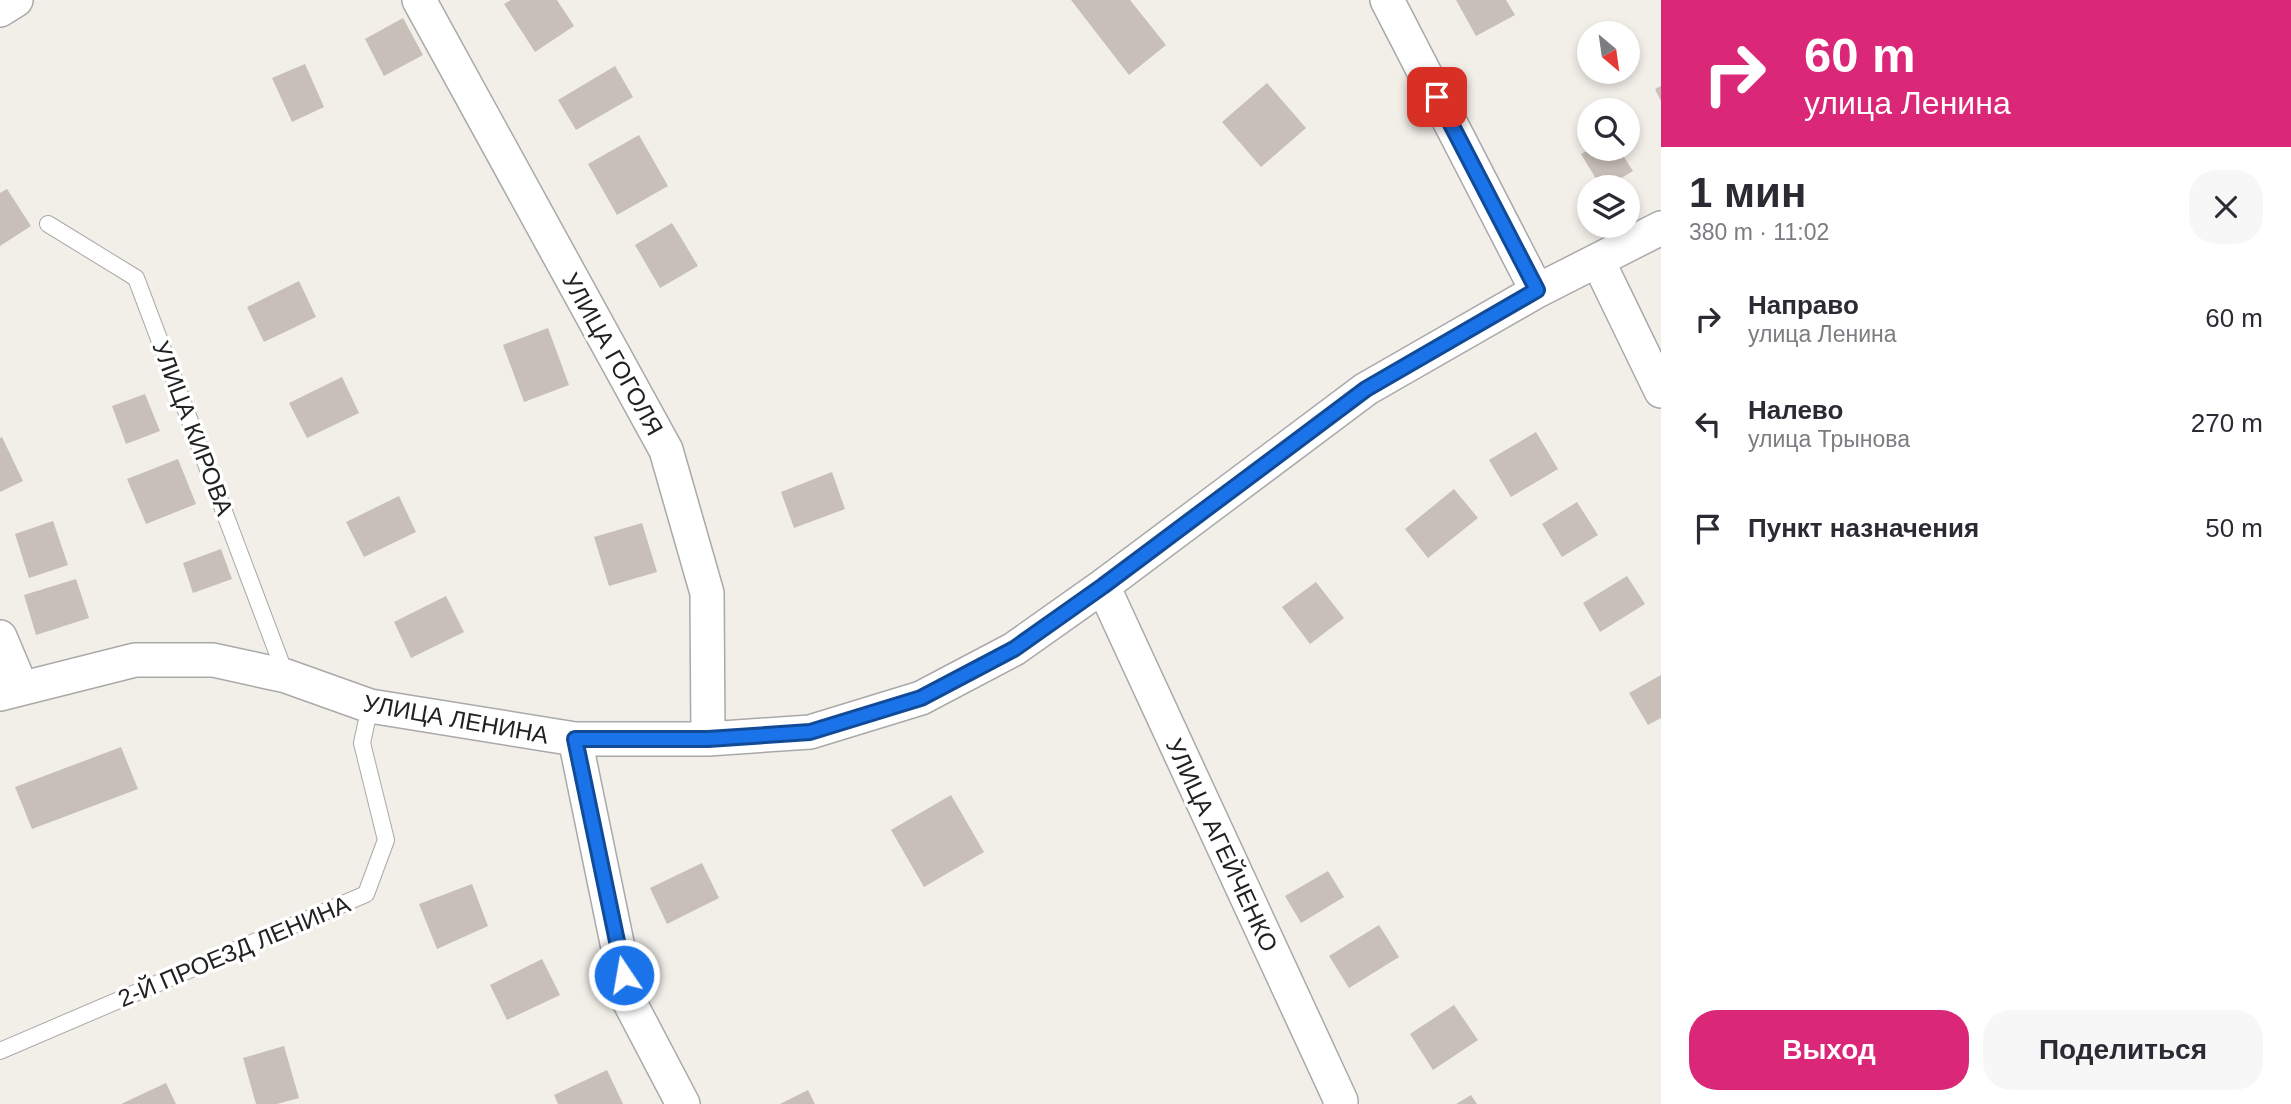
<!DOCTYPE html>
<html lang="ru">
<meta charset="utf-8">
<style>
:root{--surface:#fff;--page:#f7f7f7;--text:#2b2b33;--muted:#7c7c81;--accent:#db2777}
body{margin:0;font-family:Arial,sans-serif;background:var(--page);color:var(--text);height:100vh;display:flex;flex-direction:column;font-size:26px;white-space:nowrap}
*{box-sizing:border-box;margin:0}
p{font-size:23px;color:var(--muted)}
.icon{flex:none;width:38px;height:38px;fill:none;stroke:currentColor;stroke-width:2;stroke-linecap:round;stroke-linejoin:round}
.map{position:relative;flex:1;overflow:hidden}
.drawer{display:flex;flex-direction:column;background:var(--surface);width:630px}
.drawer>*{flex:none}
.top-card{background:#db2777;color:#fff;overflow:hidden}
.needle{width:46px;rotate:151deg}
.controls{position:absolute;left:1577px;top:21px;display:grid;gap:14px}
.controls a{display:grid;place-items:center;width:63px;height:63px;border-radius:50%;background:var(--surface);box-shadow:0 4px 10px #0003;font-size:35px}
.pin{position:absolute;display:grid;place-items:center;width:60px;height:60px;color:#fff;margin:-30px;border-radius:14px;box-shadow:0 4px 10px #0006}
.me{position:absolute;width:77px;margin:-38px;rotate:348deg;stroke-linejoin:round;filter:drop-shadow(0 0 5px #0008)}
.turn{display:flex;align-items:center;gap:24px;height:147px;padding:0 28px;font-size:32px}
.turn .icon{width:91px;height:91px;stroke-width:2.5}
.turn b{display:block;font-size:49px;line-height:60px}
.round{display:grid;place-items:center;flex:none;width:74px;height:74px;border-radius:28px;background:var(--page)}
.overview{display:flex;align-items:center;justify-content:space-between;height:119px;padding:0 28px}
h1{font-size:42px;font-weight:700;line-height:52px}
.cta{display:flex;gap:14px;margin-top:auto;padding:14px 28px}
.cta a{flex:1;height:80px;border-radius:28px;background:var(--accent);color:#fff;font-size:28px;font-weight:700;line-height:80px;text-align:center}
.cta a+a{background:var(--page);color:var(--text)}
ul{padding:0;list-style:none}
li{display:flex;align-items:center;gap:21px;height:105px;padding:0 28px}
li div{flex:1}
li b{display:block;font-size:26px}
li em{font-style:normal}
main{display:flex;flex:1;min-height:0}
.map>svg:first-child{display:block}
</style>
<main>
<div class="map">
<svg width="1661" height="1104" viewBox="0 0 1661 1104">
<rect width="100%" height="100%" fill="#f2efe9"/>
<path fill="#c7bfb8" d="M511,0H557L574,26L535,52L504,4Z
M1071,0H1130L1166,45L1129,75Z
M1456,0H1506L1515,15L1476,36Z
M403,18L423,55L384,76L365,39Z
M305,64L324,107L292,122L272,78Z
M615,66L633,97L576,130L558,100Z
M1267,83L1306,128L1261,167L1222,122Z
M1661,86V101L1655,89Z
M639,135L668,186L617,215L588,164Z
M1590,149H1619L1633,171L1606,187H1601L1581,154Z
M7,189L31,226L0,246V193Z
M672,223L698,266L660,288L635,245Z
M299,281L316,317L264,342L247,307Z
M548,328L569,385L524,402L503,345Z
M342,377L359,413L307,438L289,403Z
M145,394L160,431L126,444L112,406Z
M1536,432L1558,469L1511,497L1489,460Z
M2,437L23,481L0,492V438Z
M178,459L196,504L146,524L127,479Z
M832,472L845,509L794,528L781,492Z
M1454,489L1478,518L1428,558L1405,529Z
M399,496L416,532L364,557L346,522Z
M1577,502L1598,535L1562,557L1542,524Z
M53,521L68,565L29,578L15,534Z
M642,523L657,572L609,586L594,537Z
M221,549L232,579L193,593L183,563Z
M1627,576L1645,604L1600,632L1583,603Z
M76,579L89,618L36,635L24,595Z
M1316,582L1344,618L1310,644L1282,607Z
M446,596L464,632L411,658L394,622Z
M1661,675V718L1648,725L1629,693Z
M121,747L138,789L32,829L15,787Z
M951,795L984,852L924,887L891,830Z
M702,863L719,898L667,924L650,888Z
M1328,871L1344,897L1301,923L1285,896Z
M472,884L488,926L437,949L419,904Z
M1379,925L1399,957L1349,988L1329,956Z
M542,959L560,995L507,1020L490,985Z
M1454,1005L1478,1040L1433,1070L1410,1034Z
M284,1046L299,1098L277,1104H256L243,1058Z
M607,1070L623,1104H558L554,1095Z
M166,1083L176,1104H121Z
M808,1090L815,1104H780Z
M1471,1095L1477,1104H1456Z"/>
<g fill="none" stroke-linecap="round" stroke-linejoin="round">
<defs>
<path id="lane" d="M48,224L136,278L286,676
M0,1051L366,894L386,840L362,743L370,706"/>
<path id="street" d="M419,0L666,450L707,593L708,739
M1387,0L1537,291
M0,10L16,0
M1598,261L1661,391
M1103,586L1341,1101L1340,1104
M0,637L21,687
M0,694L135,660H213L286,676L370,706L575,739H708L810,732L921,698L1014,649L1103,586L1366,389L1537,291L1661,228
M575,739L629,1001L683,1104"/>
</defs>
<use href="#lane" stroke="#a9a9a9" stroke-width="18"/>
<use href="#street" stroke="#a9a9a9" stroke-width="36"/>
<use href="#lane" stroke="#fff" stroke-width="16"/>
<use href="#street" stroke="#fff" stroke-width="33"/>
</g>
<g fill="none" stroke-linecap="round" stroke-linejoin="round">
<defs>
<path id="route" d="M624,975L575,739H708L810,732L921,698L1014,649L1103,586L1366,389L1537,290L1437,97"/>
</defs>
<use href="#route" stroke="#114b97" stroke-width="18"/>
<use href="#route" stroke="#1a73e8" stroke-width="12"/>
</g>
<g text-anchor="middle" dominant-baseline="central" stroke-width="7" stroke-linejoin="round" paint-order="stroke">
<g font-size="24" fill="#222" stroke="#fff">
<text transform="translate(613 354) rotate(61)">УЛИЦА ГОГОЛЯ</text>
<text transform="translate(193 428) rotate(69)">УЛИЦА КИРОВА</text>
<text transform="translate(456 719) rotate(10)">УЛИЦА ЛЕНИНА</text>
<text transform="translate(1222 845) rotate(65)">УЛИЦА АГЕЙЧЕНКО</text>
<text transform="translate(234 951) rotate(-23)">2-Й ПРОЕЗД ЛЕНИНА</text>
</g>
</g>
</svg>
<div class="controls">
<a><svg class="needle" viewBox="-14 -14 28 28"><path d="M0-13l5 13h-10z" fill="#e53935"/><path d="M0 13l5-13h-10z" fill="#7c7c81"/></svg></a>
<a><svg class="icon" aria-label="search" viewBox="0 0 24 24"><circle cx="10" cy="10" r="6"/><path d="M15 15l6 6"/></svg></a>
<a><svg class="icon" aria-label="layers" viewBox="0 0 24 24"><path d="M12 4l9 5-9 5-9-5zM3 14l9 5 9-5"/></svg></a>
</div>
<div class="pin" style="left:1437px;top:97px;background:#d93025"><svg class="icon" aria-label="arrive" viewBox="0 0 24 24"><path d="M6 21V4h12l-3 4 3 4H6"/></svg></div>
<svg class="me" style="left:624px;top:975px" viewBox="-20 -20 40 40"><circle r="17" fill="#1a73e8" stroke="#fff" stroke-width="3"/><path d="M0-11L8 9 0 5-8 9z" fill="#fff"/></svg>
</div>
<section class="drawer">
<div class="top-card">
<div class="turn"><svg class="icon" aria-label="right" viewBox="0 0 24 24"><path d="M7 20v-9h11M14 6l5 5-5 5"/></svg><div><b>60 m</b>улица Ленина</div></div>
</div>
<div class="overview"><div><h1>1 мин</h1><p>380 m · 11:02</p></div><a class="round"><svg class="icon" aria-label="close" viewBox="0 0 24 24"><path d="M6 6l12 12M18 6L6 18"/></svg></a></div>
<ul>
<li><svg class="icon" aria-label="right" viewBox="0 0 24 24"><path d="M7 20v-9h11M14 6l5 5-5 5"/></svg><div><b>Направо</b><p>улица Ленина</p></div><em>60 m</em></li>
<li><svg class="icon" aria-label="left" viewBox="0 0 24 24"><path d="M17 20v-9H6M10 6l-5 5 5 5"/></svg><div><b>Налево</b><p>улица Трынова</p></div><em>270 m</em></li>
<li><svg class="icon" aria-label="arrive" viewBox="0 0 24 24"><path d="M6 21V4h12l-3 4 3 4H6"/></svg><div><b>Пункт назначения</b></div><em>50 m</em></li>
</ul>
<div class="cta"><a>Выход</a><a>Поделиться</a></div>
</section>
</main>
